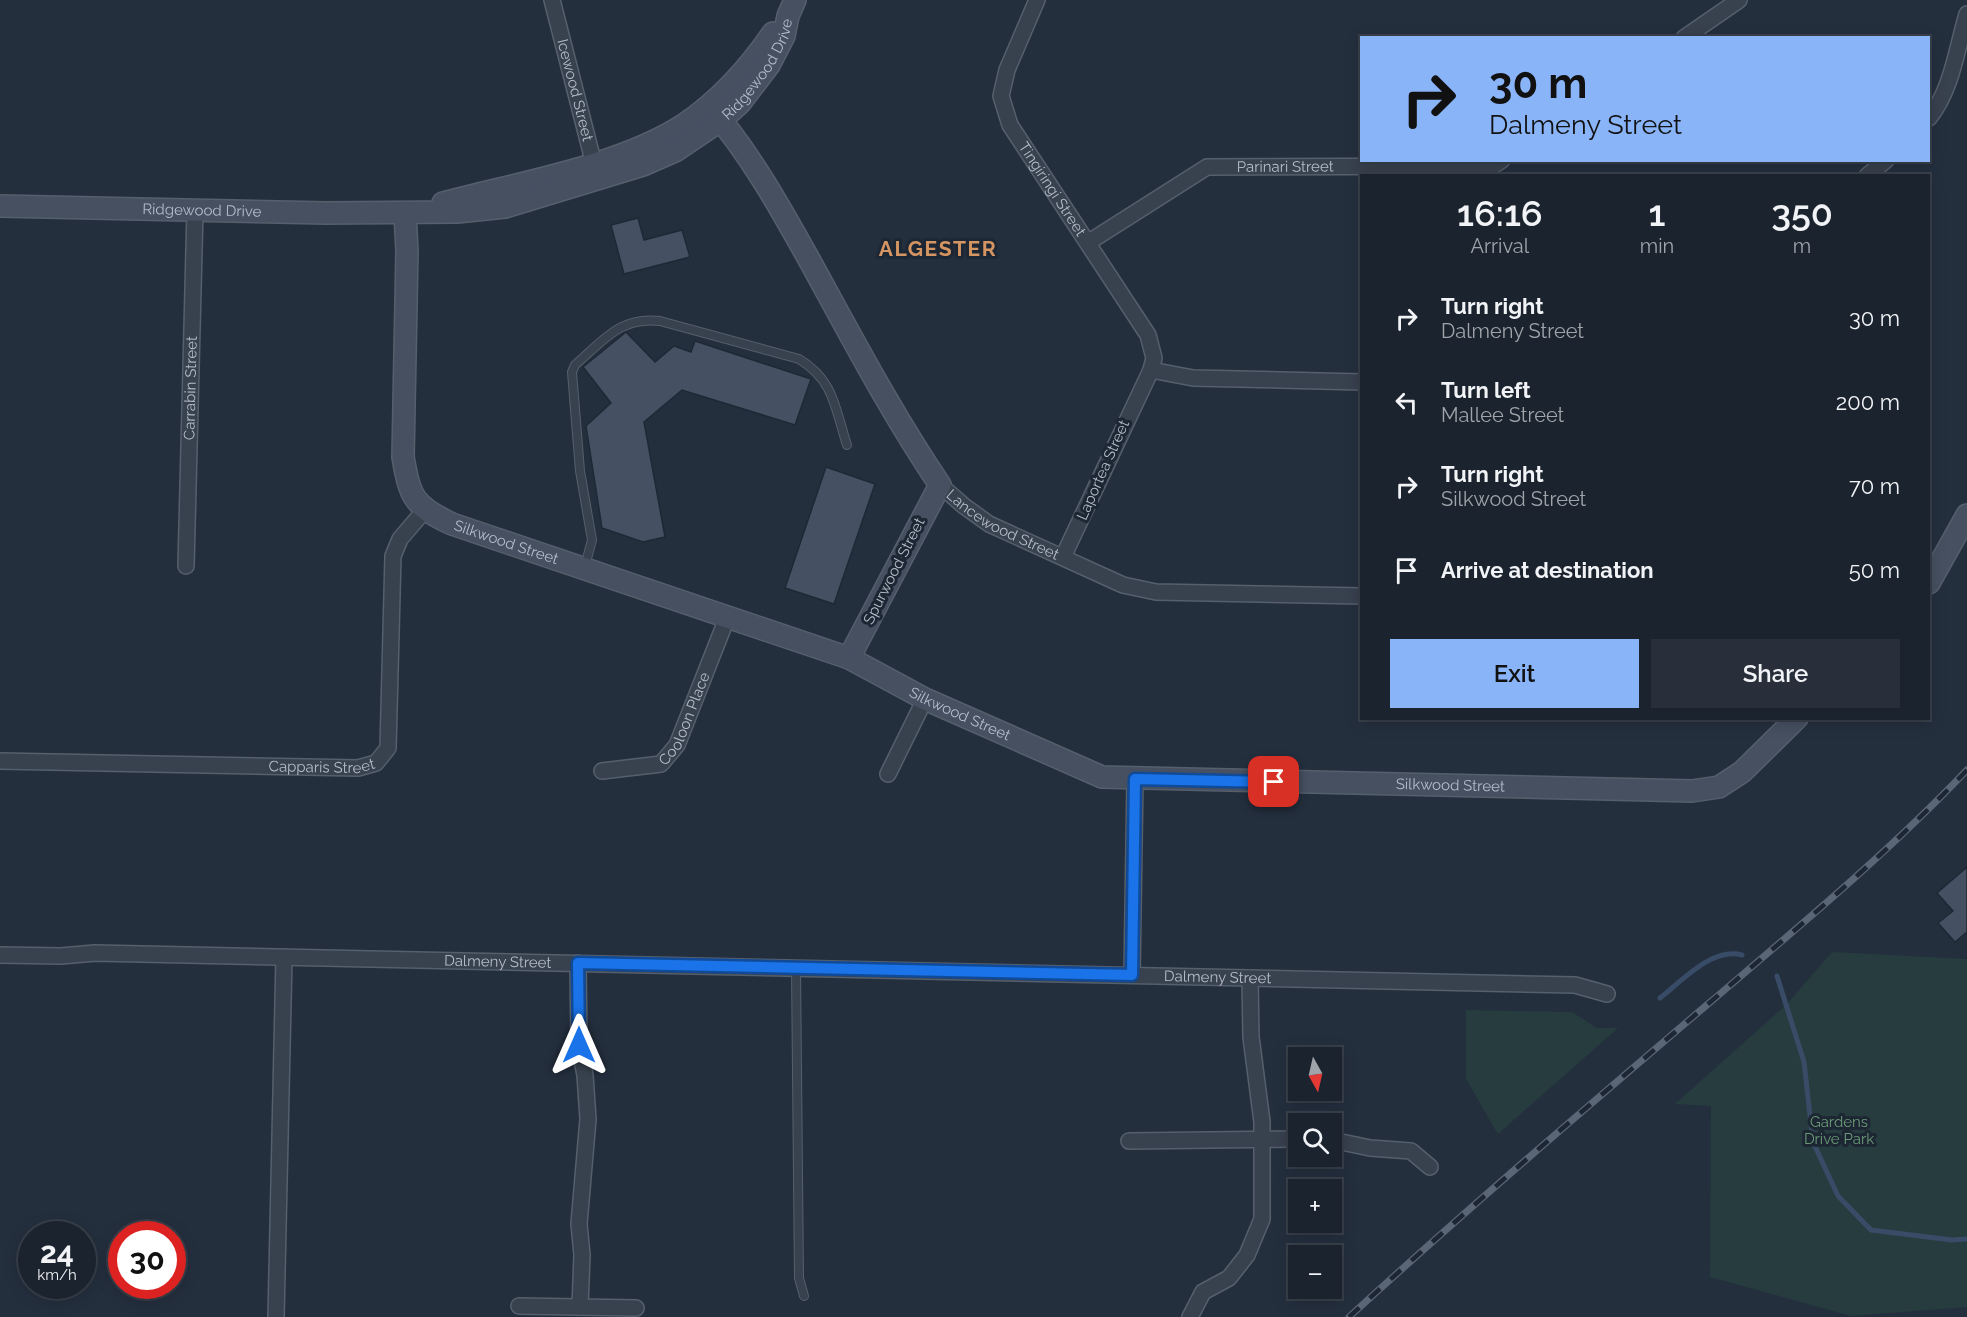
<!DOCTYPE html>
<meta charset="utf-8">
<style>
:root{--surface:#1b232e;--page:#282f3a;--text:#f1f3f6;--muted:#a0a4aa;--line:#39404a;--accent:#8ab4f8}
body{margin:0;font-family:Raleway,sans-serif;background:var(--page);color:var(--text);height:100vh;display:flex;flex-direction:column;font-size:22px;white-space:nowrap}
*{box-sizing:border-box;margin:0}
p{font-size:20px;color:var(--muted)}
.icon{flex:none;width:33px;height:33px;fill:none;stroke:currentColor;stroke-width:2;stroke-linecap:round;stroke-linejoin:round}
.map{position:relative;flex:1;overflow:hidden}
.panel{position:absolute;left:1360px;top:174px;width:570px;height:546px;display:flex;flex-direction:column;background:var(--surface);border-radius:0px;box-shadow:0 3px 15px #0003,0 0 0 2px var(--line)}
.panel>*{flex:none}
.guide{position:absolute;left:1360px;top:36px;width:570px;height:126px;border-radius:0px;box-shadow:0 3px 15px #0003,0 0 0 2px var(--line);background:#8ab4f8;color:#111;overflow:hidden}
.needle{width:39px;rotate:172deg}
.buttons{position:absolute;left:1288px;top:1047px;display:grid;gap:12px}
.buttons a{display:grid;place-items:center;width:54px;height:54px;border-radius:0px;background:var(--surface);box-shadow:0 3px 15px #0003,0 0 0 2px var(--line);font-size:30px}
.speed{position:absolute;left:18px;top:1221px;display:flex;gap:12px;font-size:30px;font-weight:700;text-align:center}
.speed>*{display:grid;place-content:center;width:78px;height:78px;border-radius:50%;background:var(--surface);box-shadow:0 3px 15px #0003,0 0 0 2px var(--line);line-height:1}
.speed small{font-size:15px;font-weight:400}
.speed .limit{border:9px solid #d22;background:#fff;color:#111}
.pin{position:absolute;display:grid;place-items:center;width:51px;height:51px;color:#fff;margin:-26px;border-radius:12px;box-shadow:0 3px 9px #0006}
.me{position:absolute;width:66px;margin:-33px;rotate:0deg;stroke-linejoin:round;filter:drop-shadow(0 0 4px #0008)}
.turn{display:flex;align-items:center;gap:21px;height:126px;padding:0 30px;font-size:27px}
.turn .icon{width:78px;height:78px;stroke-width:2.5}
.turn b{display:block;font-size:42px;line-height:51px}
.eta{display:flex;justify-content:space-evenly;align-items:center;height:102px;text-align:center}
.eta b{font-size:36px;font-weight:600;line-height:42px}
.primary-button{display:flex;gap:12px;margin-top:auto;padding:12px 30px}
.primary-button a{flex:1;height:69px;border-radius:0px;background:var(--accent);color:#111;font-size:24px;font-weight:600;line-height:69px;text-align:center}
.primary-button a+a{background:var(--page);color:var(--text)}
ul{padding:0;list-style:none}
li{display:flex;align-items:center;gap:18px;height:84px;padding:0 30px}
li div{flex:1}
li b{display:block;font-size:22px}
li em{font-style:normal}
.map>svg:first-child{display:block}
</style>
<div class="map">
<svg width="1967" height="1317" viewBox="0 0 1967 1317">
<rect width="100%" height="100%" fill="#242f3e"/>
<path fill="#263c3f" d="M1832,952L1967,959V1307L1851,1316L1710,1277L1711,1106L1675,1104L1786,1005Z
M1466,1010L1572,1012L1597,1028H1618L1498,1134L1466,1079Z"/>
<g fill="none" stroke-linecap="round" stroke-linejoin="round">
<path stroke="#394c67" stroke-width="5" d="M1777,976L1804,1062L1813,1142L1838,1196L1871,1230L1952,1240L1967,1239
M1660,998C1682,981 1712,947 1742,955"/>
</g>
<path fill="#455162" stroke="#1f2835" stroke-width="1.5" d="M638,218L644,240L682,230L690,257L624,274L611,225Z
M626,332L655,362L674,346L691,352L695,341L811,379L795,425L682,390L644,422L665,537L643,542L602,528L586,426L611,403L583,367Z
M826,467L875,484L834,604L785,588Z
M1967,867V932L1955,942L1938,923L1953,911L1937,893Z"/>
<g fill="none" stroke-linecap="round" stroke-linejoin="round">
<defs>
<path id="lane" d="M585,566L592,540L580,471L572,372L575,365C603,341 620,316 660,321L799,359C834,380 835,408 847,445
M796,968L799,1278L804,1296"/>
<g id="street">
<path id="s1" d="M552,0L596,172"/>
<path id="s2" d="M1037,0L1007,70L1001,96L1010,125L1148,335L1154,358L1151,370L1063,557"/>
<path d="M1684,38L1739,0"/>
<path d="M1929,118C1952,90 1957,47 1967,14"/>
<path d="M1867,176L1886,160"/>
<path id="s3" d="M1089,242L1207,167L1493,166L1502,160"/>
<path d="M1151,370L1193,378L1362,382"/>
<path id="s4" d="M940,485L964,506L989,524L1123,585L1156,592L1362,596"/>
<path id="s5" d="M186,566L195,210"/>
<path id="s6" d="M0,761L358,768L376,763L388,748L393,556L400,539L424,511"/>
<path id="s7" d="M602,771L661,764L677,745L727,618"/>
<path d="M888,774L925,699"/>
<path id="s8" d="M0,955L61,956L95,953L1575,985L1607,994"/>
<path d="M578,963L579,1045L585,1075L588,1119L579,1224L582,1255L580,1307"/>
<path d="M1132,975L1135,779"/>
<path d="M1332,1140L1370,1148L1411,1151L1430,1167"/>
<path d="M1129,1141L1299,1139"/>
<path d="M519,1306L636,1308"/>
<path d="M276,1317L284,957"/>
<path d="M1190,1317L1203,1292L1229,1278L1247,1255L1262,1219V1122L1251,1037L1250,978"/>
</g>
<g id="secondary">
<path d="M709,106C750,153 781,209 811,263C852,338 892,414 940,485L849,658"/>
<path d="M443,203C518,183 621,166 685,124C720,100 749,68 773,33"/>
<path id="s9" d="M0,206L326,213L457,212L505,207L643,165L675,151L721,120L740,103L769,65L784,36L788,16L795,0"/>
<path id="s10" d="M405,213L407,251L403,457C410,498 414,506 452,524L849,658L925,699L1102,777L1692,791L1719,787L1742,772L1797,718"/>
<path d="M1929,583L1967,515"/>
</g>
</defs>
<use href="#lane" stroke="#565f6c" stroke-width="10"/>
<use href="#street" stroke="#565f6c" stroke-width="18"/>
<use href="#secondary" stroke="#565f6c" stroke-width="24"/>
<use href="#lane" stroke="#38414e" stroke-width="8"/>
<use href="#street" stroke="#38414e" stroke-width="15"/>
<use href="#secondary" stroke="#465061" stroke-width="21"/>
<defs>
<path id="rail" d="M1349,1317C1466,1210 1587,1107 1708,1004C1796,929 1887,854 1967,770"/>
</defs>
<use href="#rail" stroke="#5a6575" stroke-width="7"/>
<use href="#rail" stroke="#1d2633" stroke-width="4.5" stroke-dasharray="14" stroke-linecap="butt"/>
</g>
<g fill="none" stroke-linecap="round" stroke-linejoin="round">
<defs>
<path id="route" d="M579,1045L578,963L1132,975L1135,779L1274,782"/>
</defs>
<use href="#route" stroke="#114b97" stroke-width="15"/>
<use href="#route" stroke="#1a73e8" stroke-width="10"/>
</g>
<g text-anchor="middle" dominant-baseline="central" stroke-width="6" stroke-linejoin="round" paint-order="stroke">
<g font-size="15" fill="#b4bcc9" stroke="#1d2633">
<text stroke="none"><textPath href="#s9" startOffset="804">Ridgewood Drive</textPath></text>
<text stroke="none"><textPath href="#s1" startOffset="93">Icewood Street</textPath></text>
<text stroke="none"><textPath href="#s3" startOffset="218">Parinari Street</textPath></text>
<text stroke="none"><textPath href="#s2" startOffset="210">Tingiringi Street</textPath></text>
<text stroke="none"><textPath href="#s9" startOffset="202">Ridgewood Drive</textPath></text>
<text stroke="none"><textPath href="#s5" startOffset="178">Carrabin Street</textPath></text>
<text transform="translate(1103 470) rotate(-66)">Laportea Street</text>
<text stroke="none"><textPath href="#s4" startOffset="75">Lancewood Street</textPath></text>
<text stroke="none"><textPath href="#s10" startOffset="390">Silkwood Street</textPath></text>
<text transform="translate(894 571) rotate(-63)">Spurwood Street</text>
<text stroke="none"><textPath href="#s10" startOffset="876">Silkwood Street</textPath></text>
<text stroke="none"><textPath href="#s7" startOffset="111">Cooloon Place</textPath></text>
<text stroke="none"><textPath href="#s6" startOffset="322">Capparis Street</textPath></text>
<text stroke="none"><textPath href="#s10" startOffset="1380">Silkwood Street</textPath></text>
<text stroke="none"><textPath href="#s8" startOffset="498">Dalmeny Street</textPath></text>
<text stroke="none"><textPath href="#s8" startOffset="1218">Dalmeny Street</textPath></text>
</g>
<g font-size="15" fill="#6b9a76" stroke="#1d2633">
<text x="1839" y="1122">Gardens<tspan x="1839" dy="17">Drive Park</tspan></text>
</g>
<g font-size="21" font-weight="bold" letter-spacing="1.5" fill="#d59563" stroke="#1d2633">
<text x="938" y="248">ALGESTER</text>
</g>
</g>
</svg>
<div class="buttons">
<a><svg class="needle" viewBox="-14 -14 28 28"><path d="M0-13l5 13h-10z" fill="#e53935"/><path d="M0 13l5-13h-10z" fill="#a0a4aa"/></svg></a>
<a><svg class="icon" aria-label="search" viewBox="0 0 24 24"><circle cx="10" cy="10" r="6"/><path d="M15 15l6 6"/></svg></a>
<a>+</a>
<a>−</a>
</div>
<div class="speed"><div>24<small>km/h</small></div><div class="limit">30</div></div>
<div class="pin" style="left:1274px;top:782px;background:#d93025"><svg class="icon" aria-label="arrive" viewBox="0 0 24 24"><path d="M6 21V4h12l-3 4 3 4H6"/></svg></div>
<svg class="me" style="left:579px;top:1045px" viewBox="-20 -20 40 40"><path d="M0-17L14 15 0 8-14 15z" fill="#1a73e8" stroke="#fff" stroke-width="4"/></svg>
<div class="guide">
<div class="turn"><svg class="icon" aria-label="right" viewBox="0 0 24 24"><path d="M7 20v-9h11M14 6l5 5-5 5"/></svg><div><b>30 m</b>Dalmeny Street</div></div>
</div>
<section class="panel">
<div class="eta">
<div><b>16:16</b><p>Arrival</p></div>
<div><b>1</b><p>min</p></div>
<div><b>350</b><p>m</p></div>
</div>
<ul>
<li><svg class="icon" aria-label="right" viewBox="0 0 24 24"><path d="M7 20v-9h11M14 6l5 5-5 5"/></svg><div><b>Turn right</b><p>Dalmeny Street</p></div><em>30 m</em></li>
<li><svg class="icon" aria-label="left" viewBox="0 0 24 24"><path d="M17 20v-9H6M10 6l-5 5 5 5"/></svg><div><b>Turn left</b><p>Mallee Street</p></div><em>200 m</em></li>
<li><svg class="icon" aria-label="right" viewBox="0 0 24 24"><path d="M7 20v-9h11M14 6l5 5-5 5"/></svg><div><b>Turn right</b><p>Silkwood Street</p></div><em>70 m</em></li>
<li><svg class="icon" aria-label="arrive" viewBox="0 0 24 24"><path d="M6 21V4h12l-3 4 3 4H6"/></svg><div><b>Arrive at destination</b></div><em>50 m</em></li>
</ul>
<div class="primary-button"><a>Exit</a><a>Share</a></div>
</section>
</div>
